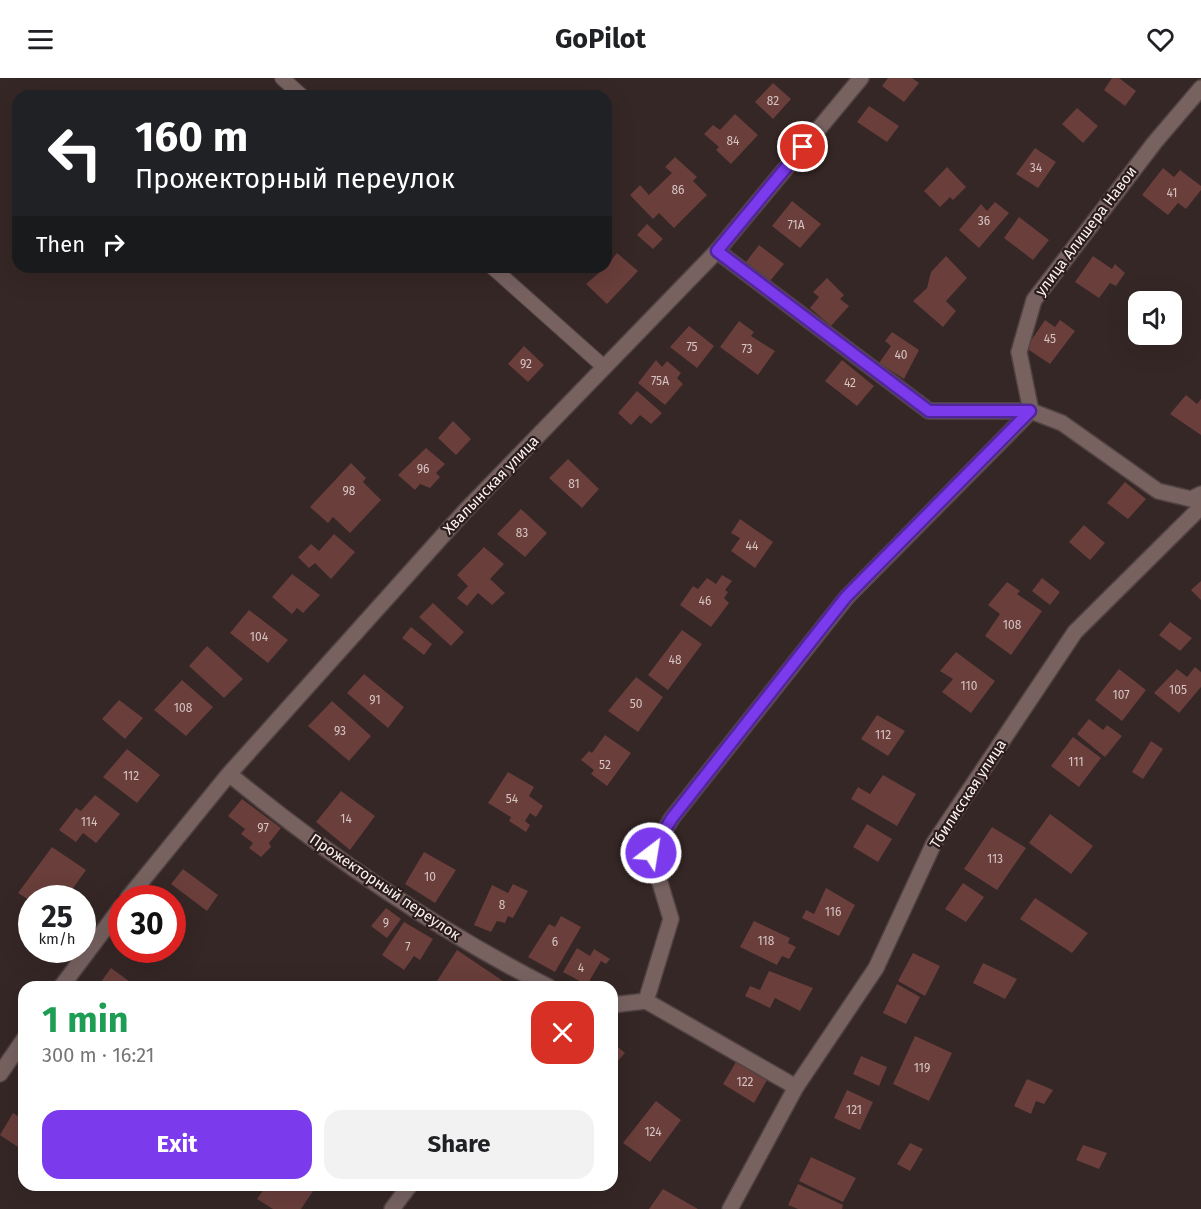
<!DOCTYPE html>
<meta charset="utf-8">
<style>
:root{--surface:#fff;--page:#f2f2f2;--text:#202124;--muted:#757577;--accent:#7c3aed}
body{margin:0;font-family:"Fira Sans",sans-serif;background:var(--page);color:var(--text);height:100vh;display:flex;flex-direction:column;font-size:22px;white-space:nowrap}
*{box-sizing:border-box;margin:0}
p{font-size:20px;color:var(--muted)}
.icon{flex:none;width:33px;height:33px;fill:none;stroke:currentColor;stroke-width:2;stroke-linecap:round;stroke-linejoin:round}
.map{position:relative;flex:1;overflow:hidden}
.panel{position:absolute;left:18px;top:903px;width:600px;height:210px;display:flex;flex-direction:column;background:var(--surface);border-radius:18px;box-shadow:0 6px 24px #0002}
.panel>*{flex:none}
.top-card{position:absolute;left:12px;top:12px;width:600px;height:183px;border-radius:18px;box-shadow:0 6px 24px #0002;background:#202124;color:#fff;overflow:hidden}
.controls{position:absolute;left:1128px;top:213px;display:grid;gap:12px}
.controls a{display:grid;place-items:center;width:54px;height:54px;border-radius:12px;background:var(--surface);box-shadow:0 6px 24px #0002;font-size:30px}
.speed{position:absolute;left:18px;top:807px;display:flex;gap:12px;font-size:30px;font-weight:700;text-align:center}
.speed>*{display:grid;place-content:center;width:78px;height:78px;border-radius:50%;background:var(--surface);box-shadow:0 6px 24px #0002;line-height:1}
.speed small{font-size:15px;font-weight:400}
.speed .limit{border:9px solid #d22;background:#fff;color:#111}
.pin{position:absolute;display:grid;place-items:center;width:51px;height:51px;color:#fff;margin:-26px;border:3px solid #fff;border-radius:50%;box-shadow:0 2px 6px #0007}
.me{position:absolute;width:66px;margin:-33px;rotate:31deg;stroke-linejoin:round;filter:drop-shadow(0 0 4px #0008)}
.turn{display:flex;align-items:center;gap:21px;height:126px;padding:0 24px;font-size:27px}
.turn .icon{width:78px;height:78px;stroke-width:2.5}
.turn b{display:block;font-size:42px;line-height:51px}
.then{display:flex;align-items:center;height:57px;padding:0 24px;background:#0003;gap:12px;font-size:22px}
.round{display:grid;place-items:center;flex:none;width:63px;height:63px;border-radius:18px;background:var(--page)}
.summary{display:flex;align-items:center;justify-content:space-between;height:102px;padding:0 24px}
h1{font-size:36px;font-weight:700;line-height:45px;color:#1e9e55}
.button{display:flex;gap:12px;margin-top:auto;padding:12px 24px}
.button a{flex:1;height:69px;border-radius:18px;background:var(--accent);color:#fff;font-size:24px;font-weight:700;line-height:69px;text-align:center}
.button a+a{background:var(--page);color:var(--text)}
header{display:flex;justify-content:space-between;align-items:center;height:78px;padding:0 24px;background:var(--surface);font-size:27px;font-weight:700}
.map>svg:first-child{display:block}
</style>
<header><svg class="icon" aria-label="menu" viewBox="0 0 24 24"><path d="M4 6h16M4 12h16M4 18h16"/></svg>GoPilot<svg class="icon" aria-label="heart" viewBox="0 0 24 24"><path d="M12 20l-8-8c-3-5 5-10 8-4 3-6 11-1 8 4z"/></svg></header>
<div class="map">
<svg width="1201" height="1131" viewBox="0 0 1201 1131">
<rect width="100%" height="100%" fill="#352726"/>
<path fill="#693e3b" d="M888,0H912L919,5L904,24L882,8Z
M1112,0H1119L1136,13L1125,28L1104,12Z
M773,5L791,21L773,41L755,24Z
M869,28L899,48L887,64L857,44Z
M1077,30L1098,48L1083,65L1062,46Z
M735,36L758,57L731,86L716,72L719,69L704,56L713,47L720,52Z
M1035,70L1056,84L1038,110L1016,96Z
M675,79L697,99L693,103L707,117L674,150L659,135L653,141L630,117L640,107L649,117L672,95L665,89Z
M947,89L966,109L953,122L950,119L940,129L924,113Z
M1163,90L1174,99L1180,92L1201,108V112L1186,131L1178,125L1168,137L1142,117Z
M792,123L821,146L800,170L772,148Z
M995,124L1009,135L979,170L959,152L981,126L987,133Z
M1019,139L1049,162L1033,182L1004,160Z
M647,146L663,161L653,171L637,157Z
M759,167L784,186L770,203L746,184Z
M617,175L638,193L607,226L586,206L606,189Z
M946,178L967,200L946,223L956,233L943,249L913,223L927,210L931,194Z
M1093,178L1112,191L1115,186L1125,195L1116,208L1110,205L1099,220L1075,204Z
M827,200L844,217L840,221L849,228L831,248L810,230L819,219L813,214Z
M1045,242L1055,249L1060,242L1075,253L1050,286L1026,270Z
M739,243L754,254L751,258L775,273L758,297L720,269Z
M689,248L714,268L697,290L670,269Z
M892,254L919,272L904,301L879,285L891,268L885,263Z
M524,268L544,287L528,304L508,286Z
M656,282L662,289L667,283L681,295L677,300L683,306L665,327L638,305Z
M842,282L874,308L857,328L825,303Z
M637,313L662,335L651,346L640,337L631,347L618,335Z
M1186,317L1197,326L1201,321V357L1170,336Z
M453,343L471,361L456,377L438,360Z
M426,370L445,386L436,395L440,399L430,410L420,406L415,412L398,397Z
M568,381L599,411L582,430L549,400Z
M351,385L366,400L363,404L381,422L350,455L333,439L328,445L310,429Z
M1125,404L1146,421L1128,441L1107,425Z
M521,431L547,455L525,479L497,456Z
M740,441L773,464L755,490L731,473L740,460L731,455Z
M1084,447L1105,465L1090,482L1069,464Z
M334,456L355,474L331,501L315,485L309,490L298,479L311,466L319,473Z
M484,469L504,486L490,501L505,515L492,527L478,515L467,528L457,520L468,508L457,497Z
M292,496L320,517L303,535L297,530L292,536L272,519Z
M722,497L732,503L725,512L728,514L724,520L729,525L711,549L680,527L693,508L698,511L707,500L716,506Z
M1042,500L1060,514L1050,527L1032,513Z
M1201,503V522L1191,512Z
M1007,504L1020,513L1017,516L1042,533L1011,577L985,558L1000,536L988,527Z
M433,525L464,554L451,568L419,539Z
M249,532L288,562L268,585L230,555Z
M1170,544L1192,560L1180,573L1159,557Z
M411,549L432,566L424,577L402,560Z
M682,552L702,566L668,612L648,597Z
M207,568L243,601L224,620L189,588Z
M956,574L995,603L971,635L942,614L953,601L940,593Z
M1195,589L1201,594V609L1179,635L1154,615L1177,591L1187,599Z
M1119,591L1146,612L1122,643L1095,622Z
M364,596L404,629L388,650L347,615Z
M636,599L663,619L638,654L608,633Z
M182,602L213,629L186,658L154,632Z
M119,622L143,640L125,661L102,641Z
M332,623L371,658L349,683L308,648Z
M877,637L905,653L888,678L861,661Z
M1089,641L1103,652L1107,647L1122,658L1105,679L1077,656Z
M605,657L631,675L607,708L591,696L594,692L581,682L589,673L592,675Z
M1073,659L1101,680L1079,709L1051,688Z
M1151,663L1163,671L1143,701L1132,694Z
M127,671L160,697L137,725L103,699Z
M508,694L534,709L529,718L543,728L536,739L530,735L525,743L530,747L526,754L509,743L511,739L488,725Z
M883,697L916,716L897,748L851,721L858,709L870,716Z
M341,713L375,738L350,772L316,744Z
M95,717L120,736L96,765L83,755L76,764L59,752L76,730L81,733Z
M242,721L281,750L269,765L271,769L261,779L249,770L253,765L241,756L245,751L228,738Z
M1050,736L1093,768L1071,796L1029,765Z
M867,746L892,761L878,784L853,769Z
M992,749L1026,770L997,812L964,791Z
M52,769L86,792L66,820H32V824L18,815Z
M424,774L456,792L435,825L405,806Z
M183,791L218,817L207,833L171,806Z
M963,805L984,819L966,844L945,831Z
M513,806L528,813L513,840L508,838L505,845L497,843L491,854L474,847L492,807L508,815Z
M826,810L855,827L839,858L802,840L806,832L814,836Z
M1035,820L1088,855L1072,875L1020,841Z
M386,830L401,841L387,860L371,848Z
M561,838L581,849L555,894L528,879L549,846L555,849Z
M754,843L790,860L788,865L796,869L789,881L782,878L777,887L740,869Z
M404,844L433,861L420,882L414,878L404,892L382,877Z
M577,870L590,878L594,871L610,881L606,886L601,883L587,907L563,894Z
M457,872L512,909H447L437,903Z
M913,875L940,888L925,918L898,903Z
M983,885L1017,901L1005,921L973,905Z
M111,890L137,909L98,908Z
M769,893L813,910L800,933L775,920L770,930L745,918L750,908L760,912Z
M897,906L920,919L906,946L883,935Z
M915,958L952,975L929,1023L893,1006Z
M612,964L625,975L612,989Z
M861,978L887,989L879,1008L853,996Z
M736,984L767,1002L754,1025L723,1006Z
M1027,1001L1053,1012L1044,1026L1036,1023L1031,1036L1014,1028Z
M847,1012L873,1024L860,1052L834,1040Z
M656,1023L681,1042L650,1084L623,1065Z
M13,1035L24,1042V1073L0,1057Z
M910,1065L923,1071L910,1093L897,1086Z
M1083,1067L1107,1075L1099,1091L1076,1082Z
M811,1079L856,1100L843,1124L799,1103Z
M798,1106L843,1127L842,1131H798L788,1127Z
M267,1107H317L301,1131H273L257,1121Z
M663,1111L698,1131H649Z"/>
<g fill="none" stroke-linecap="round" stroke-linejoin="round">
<defs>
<path id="service" d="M282,0L302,18
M492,189L604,289"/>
<path id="minor" d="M717,173L929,333H1031L1062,345L1158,413L1191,421L1201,416
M229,696C328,777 435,851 549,909
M128,820L229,696L465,433L717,173L861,0
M61,909L122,828
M646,923L671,841L651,775L672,740L847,519L1031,333L1019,274L1034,222L1155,64L1201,10
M612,927L646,923L796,1009
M0,996L24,961
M392,1131L410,1107
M730,1131L796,1009L876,890L934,765L1075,554L1201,429"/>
</defs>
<use href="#service" stroke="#514342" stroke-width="16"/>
<use href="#minor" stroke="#514342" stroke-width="18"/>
<use href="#service" stroke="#776260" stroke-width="14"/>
<use href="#minor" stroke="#776260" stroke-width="15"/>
</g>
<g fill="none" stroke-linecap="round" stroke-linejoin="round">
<defs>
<path id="route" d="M651,775L672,740L846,519L1030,333H929L717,173L803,69"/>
</defs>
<use href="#route" stroke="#51269a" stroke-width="15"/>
<use href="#route" stroke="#7c3aed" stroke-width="10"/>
</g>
<g text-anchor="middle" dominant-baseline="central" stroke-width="4.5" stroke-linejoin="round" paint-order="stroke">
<g font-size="12" fill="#d6c4c3">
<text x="773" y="23">82</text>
<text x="733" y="63">84</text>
<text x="1036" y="90">34</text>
<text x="678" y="112">86</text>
<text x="1172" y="115">41</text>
<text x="984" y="143">36</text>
<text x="796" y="147">71А</text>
<text x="1050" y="261">45</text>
<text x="692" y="269">75</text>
<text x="747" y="271">73</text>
<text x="901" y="277">40</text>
<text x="526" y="286">92</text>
<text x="660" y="303">75А</text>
<text x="850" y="305">42</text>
<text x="423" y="391">96</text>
<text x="574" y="406">81</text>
<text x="349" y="413">98</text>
<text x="522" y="455">83</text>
<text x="752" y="468">44</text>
<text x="705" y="523">46</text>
<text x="1012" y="547">108</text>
<text x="259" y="559">104</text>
<text x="675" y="582">48</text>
<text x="969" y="608">110</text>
<text x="1178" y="612">105</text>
<text x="1121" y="617">107</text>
<text x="375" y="622">91</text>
<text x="636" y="626">50</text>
<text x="183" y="630">108</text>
<text x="340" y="653">93</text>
<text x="883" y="657">112</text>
<text x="1076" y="684">111</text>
<text x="605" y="687">52</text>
<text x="131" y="698">112</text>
<text x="512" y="721">54</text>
<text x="346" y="741">14</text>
<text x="89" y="744">114</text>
<text x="263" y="750">97</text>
<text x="995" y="781">113</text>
<text x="430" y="799">10</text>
<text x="502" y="827">8</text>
<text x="833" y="834">116</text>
<text x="386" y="845">9</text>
<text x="766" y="863">118</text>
<text x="555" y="864">6</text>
<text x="408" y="869">7</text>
<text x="581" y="890">4</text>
<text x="922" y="990">119</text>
<text x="745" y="1004">122</text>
<text x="854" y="1032">121</text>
<text x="653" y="1054">124</text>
</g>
<g font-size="15" fill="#fbf1f0" stroke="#2b1d1c">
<text transform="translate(1086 153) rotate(-53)">улица Алишера Навои</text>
<text transform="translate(491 407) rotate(-46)">Хвалынская улица</text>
<text transform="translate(968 716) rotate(-57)">Тбилисская улица</text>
<text transform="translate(385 809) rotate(34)">Прожекторный переулок</text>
</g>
</g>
</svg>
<div class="controls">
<a><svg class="icon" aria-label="sound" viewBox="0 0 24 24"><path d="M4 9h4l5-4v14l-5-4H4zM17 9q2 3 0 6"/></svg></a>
</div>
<div class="speed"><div>25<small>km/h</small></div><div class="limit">30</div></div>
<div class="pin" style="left:803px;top:69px;background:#d93025"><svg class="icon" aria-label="arrive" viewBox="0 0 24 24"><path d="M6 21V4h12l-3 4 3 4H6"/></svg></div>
<svg class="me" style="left:651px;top:775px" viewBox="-20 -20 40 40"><circle r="17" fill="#7c3aed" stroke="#fff" stroke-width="3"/><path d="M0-11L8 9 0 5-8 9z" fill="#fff"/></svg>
<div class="top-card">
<div class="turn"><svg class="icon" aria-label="left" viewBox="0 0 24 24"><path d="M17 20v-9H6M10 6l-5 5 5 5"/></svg><div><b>160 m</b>Прожекторный переулок</div></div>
<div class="then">Then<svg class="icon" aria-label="right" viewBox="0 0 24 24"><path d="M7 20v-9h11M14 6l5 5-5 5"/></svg></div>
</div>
<section class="panel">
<div class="summary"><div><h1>1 min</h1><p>300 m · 16:21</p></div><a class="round" style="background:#d93025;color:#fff"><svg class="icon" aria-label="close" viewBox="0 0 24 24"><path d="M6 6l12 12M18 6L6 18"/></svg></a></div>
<div class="button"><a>Exit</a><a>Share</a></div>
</section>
</div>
